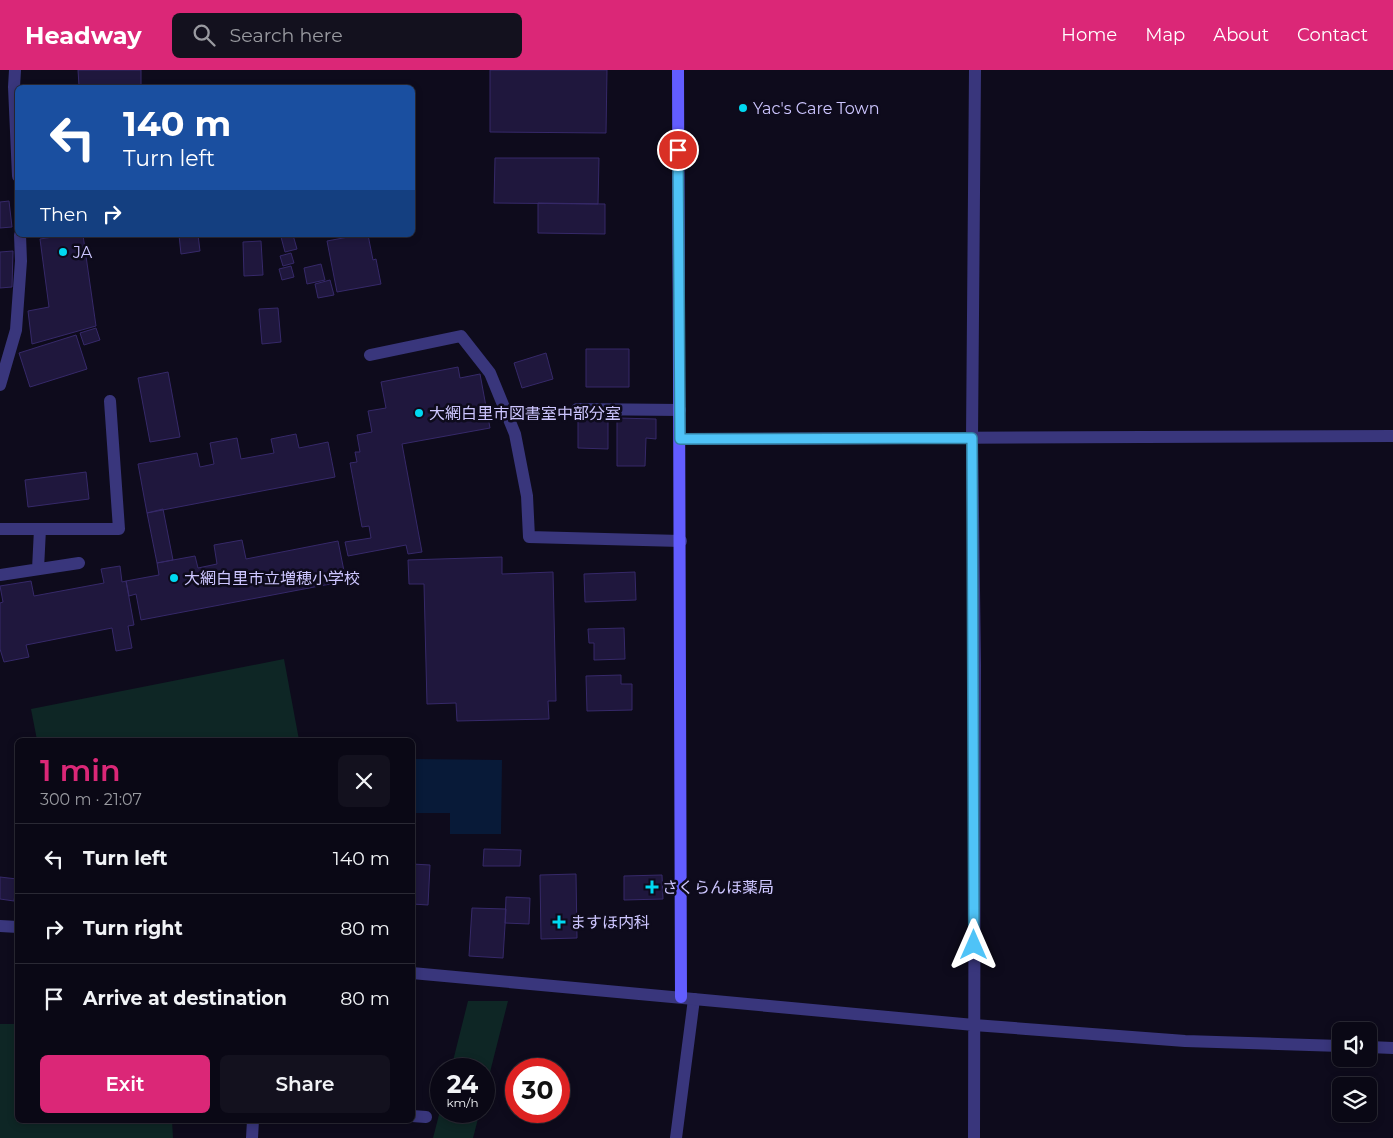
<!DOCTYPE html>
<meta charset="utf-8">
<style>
:root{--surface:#0a0815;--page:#13111e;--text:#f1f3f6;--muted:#999aa0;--line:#2a2934;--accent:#db2777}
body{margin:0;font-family:Montserrat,"Noto Sans JP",sans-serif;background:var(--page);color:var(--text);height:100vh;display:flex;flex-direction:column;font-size:19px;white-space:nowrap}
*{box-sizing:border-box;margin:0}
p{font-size:16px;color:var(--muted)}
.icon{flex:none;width:28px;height:28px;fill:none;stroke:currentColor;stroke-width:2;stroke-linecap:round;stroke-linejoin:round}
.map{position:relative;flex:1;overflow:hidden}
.details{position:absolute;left:15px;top:668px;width:400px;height:385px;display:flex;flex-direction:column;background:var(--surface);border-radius:8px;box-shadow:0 2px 8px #0003,0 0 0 1px var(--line)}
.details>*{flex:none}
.hud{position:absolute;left:15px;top:15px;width:400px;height:152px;border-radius:8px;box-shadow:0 2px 8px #0003,0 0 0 1px var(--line);background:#1a4fa0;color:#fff;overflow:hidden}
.controls{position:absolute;left:1332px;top:952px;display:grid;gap:10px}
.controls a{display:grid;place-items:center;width:45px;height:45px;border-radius:8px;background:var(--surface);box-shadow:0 2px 8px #0003,0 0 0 1px var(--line);font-size:25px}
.speed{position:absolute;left:430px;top:988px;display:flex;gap:10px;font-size:25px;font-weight:700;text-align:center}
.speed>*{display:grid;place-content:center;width:65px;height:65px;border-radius:50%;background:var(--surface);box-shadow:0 2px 8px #0003,0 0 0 1px var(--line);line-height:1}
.speed small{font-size:12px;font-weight:400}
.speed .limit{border:8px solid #d22;background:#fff;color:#111}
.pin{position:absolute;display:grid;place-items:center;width:42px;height:42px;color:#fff;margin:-21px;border:2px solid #fff;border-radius:50%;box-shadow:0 1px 5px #0007}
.me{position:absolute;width:55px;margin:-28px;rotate:0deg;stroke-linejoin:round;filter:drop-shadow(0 0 4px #0008)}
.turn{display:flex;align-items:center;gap:18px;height:105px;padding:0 25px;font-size:22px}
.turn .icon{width:65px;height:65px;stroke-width:2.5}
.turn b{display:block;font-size:35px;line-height:42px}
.then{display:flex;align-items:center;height:48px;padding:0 25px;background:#0003;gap:10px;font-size:19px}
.round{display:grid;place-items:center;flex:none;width:52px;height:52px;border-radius:8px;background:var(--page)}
.summary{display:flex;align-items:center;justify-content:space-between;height:85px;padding:0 25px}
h1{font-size:30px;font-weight:600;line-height:38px;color:var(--accent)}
.cta{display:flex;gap:10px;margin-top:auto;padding:10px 25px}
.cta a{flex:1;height:58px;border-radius:8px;background:var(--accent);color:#fff;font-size:20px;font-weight:600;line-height:58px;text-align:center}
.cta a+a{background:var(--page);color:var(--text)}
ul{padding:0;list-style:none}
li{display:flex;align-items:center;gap:15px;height:70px;padding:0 25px;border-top:1px solid var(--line)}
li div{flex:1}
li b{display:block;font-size:19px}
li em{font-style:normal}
header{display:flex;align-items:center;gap:30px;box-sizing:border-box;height:70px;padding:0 25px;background:var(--accent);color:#fff}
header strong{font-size:24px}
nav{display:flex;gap:28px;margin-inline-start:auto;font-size:18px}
.search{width:350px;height:45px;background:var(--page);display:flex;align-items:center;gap:12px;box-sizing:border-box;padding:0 18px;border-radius:8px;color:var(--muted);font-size:19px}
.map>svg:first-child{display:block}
</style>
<header>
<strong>Headway</strong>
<div class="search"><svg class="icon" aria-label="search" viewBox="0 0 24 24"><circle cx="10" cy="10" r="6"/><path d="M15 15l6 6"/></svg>Search here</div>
<nav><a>Home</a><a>Map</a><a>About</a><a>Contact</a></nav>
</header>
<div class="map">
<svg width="1393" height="1068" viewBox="0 0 1393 1068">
<rect width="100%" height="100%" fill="#0e0b1c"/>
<path fill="#0e2625" d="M284,589L299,670H37L31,639Z
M468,931H508L484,1026V999H451Z
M0,954H17L18,1050H172L173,1068H0Z
M441,1037V1041H480L473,1068H433Z"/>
<path fill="#081a38" d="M414,689L502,690L501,764H450V743H413Z"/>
<path fill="#1f173d" stroke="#362969" d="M78,0H141V15L79,16Z
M490,0H607L606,63L490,62Z
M495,88H599L598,134L494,133Z
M9,131L12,157L0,158V132Z
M538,133L605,134V164L538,163Z
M65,165H83L96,256L32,274L28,241L49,237L40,169Z
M179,165H198L200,181L181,184Z
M293,165L297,179L285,182L281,167Z
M359,165H368L373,190L376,189L381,214L337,222L327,171Z
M261,171L263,205L244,206L243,172Z
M13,181L12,217L0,218V182Z
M291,183L294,193L283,196L280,186Z
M321,194L325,210L307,214L304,198Z
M291,196L294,207L282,210L279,199Z
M330,210L334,225L318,228L315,214Z
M278,238L281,272L262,274L259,239Z
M96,258L100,270L84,275L80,263Z
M76,265L87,299L30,317L19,283Z
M586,279H629V317H586Z
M546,283L553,309L522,318L514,293Z
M458,297L460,308L480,304L490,358L402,374L422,482L408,484L406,475L348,486L345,472L371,468L369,456L362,457L350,393L357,392L355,382H360L357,365L372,362L368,341L386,338L381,312Z
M168,302L180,367L150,372L138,308Z
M578,346H608V379L578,378Z
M617,348L656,349V369L646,368L645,396H617Z
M296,364L299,378L328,372L335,407L147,443L138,394L197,383L200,397L214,394L210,373L237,368L241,389L274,383L271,369Z
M86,402L89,429L28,437L25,410Z
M163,439L173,490L157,493L147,443Z
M242,470L246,489L338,471L346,511L141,550L136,524L129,526L126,511L159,505L157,493L173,490L195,486L198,498L217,494L214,475Z
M502,487V504L553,502L556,631H548L549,649L457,651L456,633L427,634L424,514H409L408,490Z
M120,496L122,512L126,511L134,555L128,556L132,578L116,581L112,558L26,575L29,587L4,592L0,579V533L3,532L0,516L31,511L34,526L104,513L101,499Z
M635,502L636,530L585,532L584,504Z
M624,558L625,589L594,590V573H589L588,559Z
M621,605V614H632V640L587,641L586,606Z
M484,779L521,780L520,796H483Z
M412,794L430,795L428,835L412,834Z
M576,804L577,868L541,869L540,805Z
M662,805L663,829L624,830V806Z
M0,807L17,809L14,831L0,829Z
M506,827L530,828L529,854L505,853Z
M472,838L506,839L503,888L469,886Z"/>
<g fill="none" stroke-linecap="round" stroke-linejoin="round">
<path stroke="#39367c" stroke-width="12" d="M370,285L461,266L490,303L515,364L527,426L529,467L681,471
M577,339L680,340
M0,459H119L110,331
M38,499L40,459
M0,505L79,493
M412,1046L426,1047
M676,1068L694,929"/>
<path stroke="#39367c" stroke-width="12" d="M15,0L14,17L18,106
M0,315L16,260L21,191L20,165
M680,369L1393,366
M0,856L18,857
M412,903L974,955L1185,971L1341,976
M1369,977L1393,978
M252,1068L253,1050
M974,1068L975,595L972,368L975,0"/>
<path stroke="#625dff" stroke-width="12" d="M678,0L681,927"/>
</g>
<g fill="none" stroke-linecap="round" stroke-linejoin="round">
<defs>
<path id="route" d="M678,80L680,369L972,368L974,875"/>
</defs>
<use href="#route" stroke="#337fa1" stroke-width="12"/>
<use href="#route" stroke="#4fc3f7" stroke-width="9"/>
</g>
<g fill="#00d9f1" stroke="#0e0b1c" stroke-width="2">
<circle cx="743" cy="38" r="5"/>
<circle cx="63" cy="182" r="5"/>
<circle cx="419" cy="343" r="5"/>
<circle cx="174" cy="508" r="5"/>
<path d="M649.5 809.5h5v5h5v5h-5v5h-5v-5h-5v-5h5z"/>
<path d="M556.5 844.5h5v5h5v5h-5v5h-5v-5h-5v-5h5z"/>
</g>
<g text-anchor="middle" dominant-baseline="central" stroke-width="5" stroke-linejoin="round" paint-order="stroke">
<g font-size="16" fill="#cdc6ff" stroke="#0e0b1c" text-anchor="start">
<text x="753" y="38">Yac's Care Town</text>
<text x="73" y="182">JA</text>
<text x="429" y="343">大網白里市図書室中部分室</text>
<text x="184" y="508">大網白里市立増穂小学校</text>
<text x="662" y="817">さくらんほ薬局</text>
<text x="570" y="852">ますほ内科</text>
</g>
</g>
</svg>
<div class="controls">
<a><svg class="icon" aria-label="sound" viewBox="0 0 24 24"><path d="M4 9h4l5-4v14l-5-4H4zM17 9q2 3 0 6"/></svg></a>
<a><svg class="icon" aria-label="layers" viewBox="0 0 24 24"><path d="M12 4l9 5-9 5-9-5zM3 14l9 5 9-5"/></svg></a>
</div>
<div class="speed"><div>24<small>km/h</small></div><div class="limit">30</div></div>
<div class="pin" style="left:678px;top:80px;background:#d93025"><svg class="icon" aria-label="arrive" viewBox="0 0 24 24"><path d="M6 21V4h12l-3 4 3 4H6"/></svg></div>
<svg class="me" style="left:974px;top:875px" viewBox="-20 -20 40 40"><path d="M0-17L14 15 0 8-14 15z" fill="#4fc3f7" stroke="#fff" stroke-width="4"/></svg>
<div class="hud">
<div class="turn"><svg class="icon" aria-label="left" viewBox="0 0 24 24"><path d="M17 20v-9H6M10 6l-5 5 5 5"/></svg><div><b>140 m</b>Turn left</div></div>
<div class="then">Then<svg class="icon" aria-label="right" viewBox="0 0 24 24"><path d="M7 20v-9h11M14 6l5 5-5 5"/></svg></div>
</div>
<section class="details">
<div class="summary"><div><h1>1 min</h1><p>300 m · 21:07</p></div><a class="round"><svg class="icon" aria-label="close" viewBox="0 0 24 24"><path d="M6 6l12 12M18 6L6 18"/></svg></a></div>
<ul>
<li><svg class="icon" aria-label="left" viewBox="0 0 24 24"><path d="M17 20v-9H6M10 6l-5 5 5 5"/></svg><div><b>Turn left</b></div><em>140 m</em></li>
<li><svg class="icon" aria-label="right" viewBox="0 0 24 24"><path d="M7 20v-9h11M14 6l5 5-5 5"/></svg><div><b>Turn right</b></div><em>80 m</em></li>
<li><svg class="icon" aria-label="arrive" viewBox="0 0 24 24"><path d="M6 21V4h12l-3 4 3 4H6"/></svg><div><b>Arrive at destination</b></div><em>80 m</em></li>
</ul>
<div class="cta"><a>Exit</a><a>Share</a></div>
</section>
</div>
